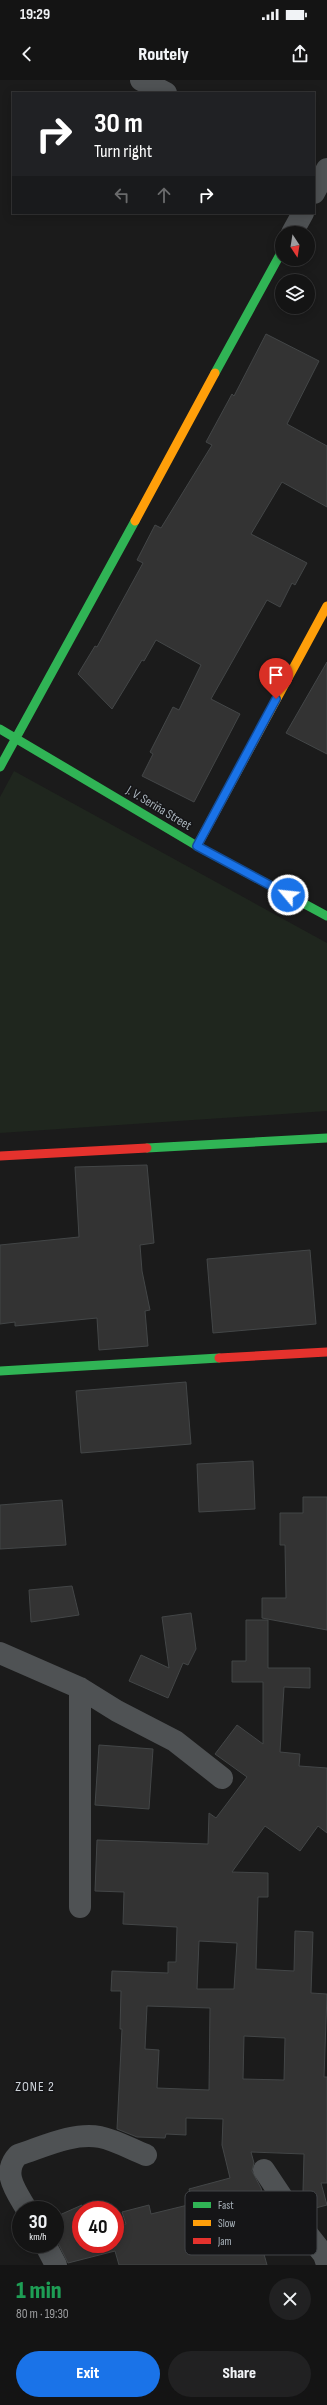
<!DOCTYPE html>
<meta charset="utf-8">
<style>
:root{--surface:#141414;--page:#212122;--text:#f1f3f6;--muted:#9d9ea0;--line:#333334;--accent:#1a73e8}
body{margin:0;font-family:"Sofia Sans Condensed",sans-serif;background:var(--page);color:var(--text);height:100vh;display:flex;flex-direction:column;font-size:15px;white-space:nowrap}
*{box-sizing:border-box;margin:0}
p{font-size:13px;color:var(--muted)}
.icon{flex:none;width:22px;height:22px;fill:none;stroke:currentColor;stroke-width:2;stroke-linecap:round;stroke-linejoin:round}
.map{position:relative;height:2185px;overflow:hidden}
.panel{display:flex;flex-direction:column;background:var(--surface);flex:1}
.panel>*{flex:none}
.hud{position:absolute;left:12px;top:12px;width:303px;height:122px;border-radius:0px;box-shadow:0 2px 10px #0003,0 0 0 1px var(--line);background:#202124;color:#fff;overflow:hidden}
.needle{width:26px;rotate:168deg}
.tools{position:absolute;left:275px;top:146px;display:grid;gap:8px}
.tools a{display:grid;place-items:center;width:40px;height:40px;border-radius:50%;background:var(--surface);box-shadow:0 2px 10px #0003,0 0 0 1px var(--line);font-size:20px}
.speed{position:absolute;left:12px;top:2121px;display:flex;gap:8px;font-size:20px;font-weight:700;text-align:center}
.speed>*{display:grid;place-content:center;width:52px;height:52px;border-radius:50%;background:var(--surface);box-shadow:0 2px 10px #0003,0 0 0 1px var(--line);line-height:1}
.speed small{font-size:10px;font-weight:400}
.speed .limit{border:6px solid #d22;background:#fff;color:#111}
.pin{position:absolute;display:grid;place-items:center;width:34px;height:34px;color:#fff;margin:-41px -17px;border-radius:50% 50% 50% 0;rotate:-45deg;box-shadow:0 0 4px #0007}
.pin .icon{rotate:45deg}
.me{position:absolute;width:44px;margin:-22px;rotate:298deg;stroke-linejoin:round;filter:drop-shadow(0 0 3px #0008)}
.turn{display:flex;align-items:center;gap:14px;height:84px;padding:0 16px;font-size:18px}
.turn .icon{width:52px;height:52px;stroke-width:2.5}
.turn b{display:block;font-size:28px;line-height:34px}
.lanes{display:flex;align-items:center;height:38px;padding:0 16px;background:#0003;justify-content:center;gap:20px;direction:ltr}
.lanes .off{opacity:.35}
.round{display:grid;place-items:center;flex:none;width:42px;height:42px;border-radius:21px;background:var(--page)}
.headline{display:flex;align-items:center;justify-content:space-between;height:68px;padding:0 16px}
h1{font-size:24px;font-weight:800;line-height:30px;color:#1e9e55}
.cta{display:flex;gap:8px;margin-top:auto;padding:8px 16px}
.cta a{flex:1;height:46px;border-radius:24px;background:var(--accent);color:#fff;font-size:16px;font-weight:800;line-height:46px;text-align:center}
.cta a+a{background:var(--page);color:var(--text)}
.status{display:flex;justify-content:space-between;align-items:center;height:28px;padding:0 20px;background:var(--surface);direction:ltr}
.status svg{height:11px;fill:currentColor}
header{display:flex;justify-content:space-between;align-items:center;height:52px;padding:0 16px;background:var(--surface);font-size:18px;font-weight:800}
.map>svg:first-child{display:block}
</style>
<div class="status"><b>19:29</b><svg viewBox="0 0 49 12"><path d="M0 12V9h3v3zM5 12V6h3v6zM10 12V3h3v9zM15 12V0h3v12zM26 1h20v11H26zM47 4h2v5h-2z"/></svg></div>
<header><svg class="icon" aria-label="back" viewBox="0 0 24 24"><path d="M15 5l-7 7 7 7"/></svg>Routely<svg class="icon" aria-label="share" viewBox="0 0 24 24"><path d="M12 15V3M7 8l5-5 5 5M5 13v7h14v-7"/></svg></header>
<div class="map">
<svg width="327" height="2185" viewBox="0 0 327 2185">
<rect width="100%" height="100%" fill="#1b1b1b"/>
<path fill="#1f261e" d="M14,691L327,863V1031L0,1053V717Z"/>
<path fill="#333" stroke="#434647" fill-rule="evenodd" d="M266,254L319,281L287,344L327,366V427L282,402L251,454L307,483L295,505L292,503L280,527L267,520L211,619L240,634L194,722L142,696L153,674L150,672L173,627L179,630L201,585L156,560L144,581L142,580L112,629L78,594L95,566L97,567L143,483L137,480L155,445L161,448L212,365L206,362L232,314L234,316Z
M327,582V674L286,653Z
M147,1085L154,1163L140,1165L142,1191L150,1230L145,1231L148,1266L99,1270L97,1238L15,1246V1242L0,1244V1165L79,1157L75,1087Z
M310,1170L316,1244L213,1253L207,1179Z
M186,1302L191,1364L81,1373L76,1311Z
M253,1381L255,1429L199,1432L197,1384Z
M303,1417H327V1550L262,1538V1518H286L285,1465H280V1433H303Z
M62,1420L66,1465L0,1469V1425Z
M72,1506L79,1535L31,1542L29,1510Z
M191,1533L196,1569L188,1585L183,1583L168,1618L129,1601L141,1575L169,1588L162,1537Z
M246,1540H268V1588H310V1608L284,1607L280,1672L300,1674L299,1686L327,1688V1753L318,1746L300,1771L265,1746L232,1792L268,1793V1817H258L256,1889L294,1891L295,1851L313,1852L311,1913L327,1914L324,1997H327V2103H321L327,2125L308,2130L303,2111L304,2074L251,2072L254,2083L252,2091L261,2108L265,2123L251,2127L267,2185H119L115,2171L68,2183L55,2157V2137L82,2125L84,2130H81V2164H115V2147L126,2144L122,2132L149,2125L151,2134L192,2124L189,2109L230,2098L222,2065L223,2039L186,2038V2055L166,2054L165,2058L137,2057L117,2049L122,1949H120L121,1911H111L112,1891L168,1893V1882H176L177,1847L123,1844L124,1812L95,1811L97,1760L208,1764L209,1733L216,1738L247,1697L215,1674L237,1645L263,1664V1602H232V1581H246ZM199,1861L237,1863L234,1909H197ZM147,1926L210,1928L209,2010L157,2008L159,1970L145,1969ZM244,1956L285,1958L284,2000L243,1999Z
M99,1665L153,1669L149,1729L95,1725Z"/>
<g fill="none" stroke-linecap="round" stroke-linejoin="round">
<path stroke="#4f5254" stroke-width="22" d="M141,0L166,13
M314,113L327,89
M292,153L303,133
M0,1573L80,1608L117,1631L175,1661L222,1698
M80,1608V1827
M264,2090L302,2147L324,2175L327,2184
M27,2130C16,2111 1,2093 18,2075C43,2067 73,2052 100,2057C115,2060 131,2069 146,2075
M45,2164L56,2185"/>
<path stroke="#30b455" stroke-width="9" d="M215,293L282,171
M0,649L197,766L327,836
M0,687L135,441
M147,1068L327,1058
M0,1291L219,1278"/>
<path stroke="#ff9f0a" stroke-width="9" d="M135,441L215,293
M197,766L327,526"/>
<path stroke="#e5322d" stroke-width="9" d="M0,1076L147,1068
M219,1278L327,1272"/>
</g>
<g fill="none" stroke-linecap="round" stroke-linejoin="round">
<defs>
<path id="route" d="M276,619L197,766L288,815"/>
</defs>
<use href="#route" stroke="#114b97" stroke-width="10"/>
<use href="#route" stroke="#1a73e8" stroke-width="7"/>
</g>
<g text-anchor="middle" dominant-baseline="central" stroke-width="3" stroke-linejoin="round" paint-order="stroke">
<g font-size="13" fill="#abb5bd" stroke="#151517">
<text transform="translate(159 728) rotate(31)">J. V. Seriña Street</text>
</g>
<g font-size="14" letter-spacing="1" fill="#cdd2d8" stroke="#151517">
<text x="35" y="2006">ZONE 2</text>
</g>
</g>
<rect x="185" y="2111" width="132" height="64" rx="6" fill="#151517" stroke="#424549" stroke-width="1"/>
<rect x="193" y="2122" width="18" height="6" fill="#30b455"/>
<rect x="193" y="2140" width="18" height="6" fill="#ff9f0a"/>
<rect x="193" y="2158" width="18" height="6" fill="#e5322d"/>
<g font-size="11" fill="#abb5bd">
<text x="218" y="2129">Fast</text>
<text x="218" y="2147">Slow</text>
<text x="218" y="2165">Jam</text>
</g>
</svg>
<div class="tools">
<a><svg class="needle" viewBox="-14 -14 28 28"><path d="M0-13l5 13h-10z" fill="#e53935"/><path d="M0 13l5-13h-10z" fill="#9d9ea0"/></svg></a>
<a><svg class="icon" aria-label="layers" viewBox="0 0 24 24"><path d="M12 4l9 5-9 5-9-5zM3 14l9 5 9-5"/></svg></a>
</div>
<div class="speed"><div>30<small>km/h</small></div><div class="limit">40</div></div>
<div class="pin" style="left:276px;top:619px;background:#d93025"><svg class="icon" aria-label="arrive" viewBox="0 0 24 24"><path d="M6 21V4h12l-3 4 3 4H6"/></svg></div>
<svg class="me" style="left:288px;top:815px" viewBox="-20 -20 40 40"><circle r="17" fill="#1a73e8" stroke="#fff" stroke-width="3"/><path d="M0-11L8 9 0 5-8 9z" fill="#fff"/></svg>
<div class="hud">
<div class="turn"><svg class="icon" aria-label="right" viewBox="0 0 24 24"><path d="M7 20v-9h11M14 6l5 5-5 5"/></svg><div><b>30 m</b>Turn right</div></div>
<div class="lanes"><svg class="icon off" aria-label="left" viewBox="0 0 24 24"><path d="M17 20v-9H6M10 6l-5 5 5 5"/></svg><svg class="icon off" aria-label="ahead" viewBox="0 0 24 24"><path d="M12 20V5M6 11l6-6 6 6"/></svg><svg class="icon" aria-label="right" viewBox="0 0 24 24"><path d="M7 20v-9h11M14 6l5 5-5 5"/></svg></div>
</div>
</div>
<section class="panel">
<div class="headline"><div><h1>1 min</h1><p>80 m · 19:30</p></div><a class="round"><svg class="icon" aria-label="close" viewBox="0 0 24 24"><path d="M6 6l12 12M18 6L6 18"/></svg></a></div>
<div class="cta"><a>Exit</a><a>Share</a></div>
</section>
